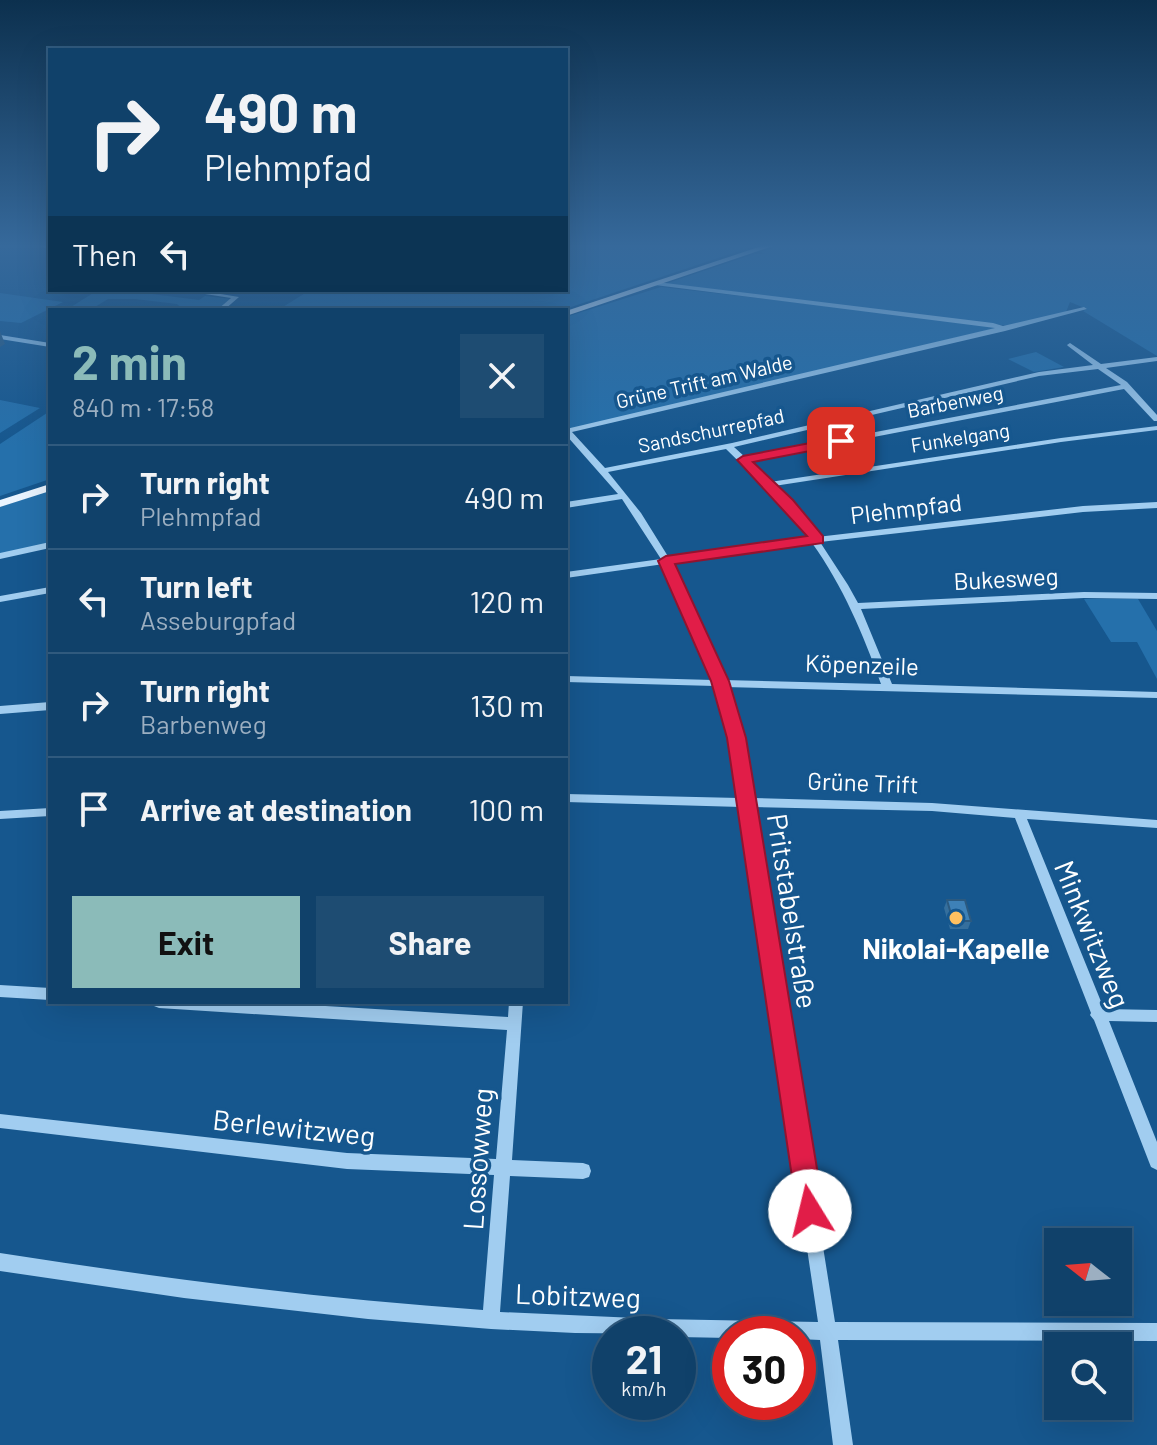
<!DOCTYPE html>
<meta charset="utf-8">
<style>
:root{--surface:#10416a;--page:#1e4c72;--text:#f1f3f6;--muted:#9cafc1;--line:#305a7e;--accent:#8bbbb9}
body{margin:0;font-family:Barlow,sans-serif;background:var(--page);color:var(--text);height:100vh;display:flex;flex-direction:column;font-size:30px;white-space:nowrap}
*{box-sizing:border-box;margin:0}
p{font-size:26px;color:var(--muted)}
.icon{flex:none;width:44px;height:44px;fill:none;stroke:currentColor;stroke-width:2;stroke-linecap:round;stroke-linejoin:round}
.map{position:relative;flex:1;overflow:hidden}
.details{position:absolute;left:48px;top:308px;width:520px;height:696px;display:flex;flex-direction:column;background:var(--surface);border-radius:0px;box-shadow:0 8px 32px #0002,0 0 0 2px var(--line)}
.details>*{flex:none}
.guide{position:absolute;left:48px;top:48px;width:520px;height:244px;border-radius:0px;box-shadow:0 8px 32px #0002,0 0 0 2px var(--line);background:#10416a;color:var(--text);overflow:hidden}
.needle{width:52px;rotate:287deg}
.buttons{position:absolute;left:1044px;top:1228px;display:grid;gap:16px}
.buttons a{display:grid;place-items:center;width:88px;height:88px;border-radius:0px;background:var(--surface);box-shadow:0 8px 32px #0002,0 0 0 2px var(--line);font-size:40px}
.speed{position:absolute;left:592px;top:1316px;display:flex;gap:16px;font-size:40px;font-weight:700;text-align:center}
.speed>*{display:grid;place-content:center;width:104px;height:104px;border-radius:50%;background:var(--surface);box-shadow:0 8px 32px #0002,0 0 0 2px var(--line);line-height:1}
.speed small{font-size:20px;font-weight:400}
.speed .limit{border:12px solid #d22;background:#fff;color:#111}
.pin{position:absolute;display:grid;place-items:center;width:68px;height:68px;color:#fff;margin:-34px;border-radius:16px;box-shadow:0 4px 12px #0006}
.me{position:absolute;width:88px;margin:-44px;rotate:351deg;stroke-linejoin:round;filter:drop-shadow(0 0 6px #0008)}
.turn{display:flex;align-items:center;gap:28px;height:168px;padding:0 24px;font-size:36px}
.turn .icon{width:104px;height:104px;stroke-width:2.5}
.turn b{display:block;font-size:56px;line-height:68px}
.then{display:flex;align-items:center;height:76px;padding:0 24px;background:#0003;gap:16px;font-size:30px}
.round{display:grid;place-items:center;flex:none;width:84px;height:84px;border-radius:0px;background:var(--page)}
.summary{display:flex;align-items:center;justify-content:space-between;height:136px;padding:0 24px}
h1{font-size:48px;font-weight:700;line-height:60px;color:var(--accent)}
.primary-button{display:flex;gap:16px;margin-top:auto;padding:16px 24px}
.primary-button a{flex:1;height:92px;border-radius:0px;background:var(--accent);color:#111;font-size:32px;font-weight:700;line-height:92px;text-align:center}
.primary-button a+a{background:var(--page);color:var(--text)}
ul{padding:0;list-style:none}
li{display:flex;align-items:center;gap:24px;height:104px;padding:0 24px;border-top:2px solid var(--line)}
li div{flex:1}
li b{display:block;font-size:30px}
li em{font-style:normal}
.map>svg:first-child{display:block}
</style>
<div class="map">
<svg width="1157" height="1445" viewBox="0 0 1157 1445">
<rect width="100%" height="100%" fill="#16578e"/>
<path fill="#2570ab" d="M566,244H760L562,310H278L307,292L296,290H566Z
M783,244H1157V356L1083,311L1087,309L1070,302L1066,312L1009,326L665,284L754,254H765L760,252Z
M661,287L974,323L997,328L566,430V317Z
M98,290H148L144,293L199,300L205,296L232,299L216,310H184L177,304L135,299H108L90,310L71,307Z
M0,293L63,302L21,323L0,321Z
M1036,352L1064,367L1034,372L1008,359Z
M0,400L40,408L0,433Z
M50,411V479L0,496V444Z
M50,490V544L0,555V507Z
M1084,599H1138L1157,631V679L1137,642H1111Z"/>
<g fill="none" stroke-linecap="round" stroke-linejoin="round">
<path fill="#a1cdf0" fill-rule="evenodd" d="M33,244L50,245V249L34,245Z
M657,282L993,323L1003,326L1084,307L1087,309L1005,331L572,432L605,468L732,443L1039,372L1093,365L1068,346L1067,345L1070,343L1101,364L1157,357V361L1106,368L1127,382L1157,415V421H1154L1124,389L749,461L770,482L1061,438L1157,426V430L1061,442L774,486L817,537L1083,506L1157,502V508L1083,512L820,542L848,585L858,603L1084,592L1157,593V599L1084,598L861,609L892,684L1157,692V698L725,687L742,738L751,798L932,803L1157,820V828L1027,819L1104,1009L1157,1010V1022L1109,1021L1157,1142V1170L1151,1167L1149,1162L1094,1020L1090,1015L1091,1013L1015,818L932,811L753,807L835,1322L1157,1323V1341L838,1340L853,1445H833L820,1340L798,1339V1334H730V1338L678,1337V1334L575,1333L491,1329L368,1319L184,1298L0,1271V1253C160,1278 321,1299 483,1310L494,1175L347,1169L0,1128V1114L347,1153L496,1159L507,1030L159,1008L154,1006L152,1002H259L508,1017L509,1002H523L512,1160L583,1163L589,1165L591,1171L589,1177L583,1179L510,1176L500,1312L658,1319L818,1322L741,807L566,802V794L739,798L730,738L715,686L566,682V676L713,680L691,622L664,564L566,578V572L661,559L622,499L566,508V502L618,494L566,435V429L995,328L655,285L654,284ZM1098,369L1121,385L745,457L734,447L1039,376ZM726,449L780,502L809,538L669,558L641,513L608,472ZM812,543C843,586 863,634 881,684L723,680L701,622L672,563Z
M179,290H196L239,297L224,310H217L231,298Z
M0,335L50,343V347L0,339Z
M50,542V548L0,559V553Z
M50,587V593L0,602V596Z
M50,702V710L0,714V706Z
M50,808V816L0,819V811Z
M0,985L50,988V1000L0,997Z"/>
<path fill="#eaf4ff" fill-rule="evenodd" d="M768,244H779L566,316V311Z
M50,484V491L0,507V500Z"/>
</g>
<path fill="#356f9d" d="M947,900L971,921L968,929H950L944,908Z"/>
<path fill="#2b5a80" d="M0,331L5,344L0,347Z"/>
<path fill="#3e81b7" stroke="#2b5a80" stroke-width="2" d="M947,900H965L971,921H953Z"/>
<linearGradient id="sky" x2="0" y2="1"><stop stop-color="#0c304e"/><stop offset="0.55" stop-color="#36699b"/><stop offset="1" stop-color="#36699b" stop-opacity="0"/></linearGradient>
<rect width="1157" height="447" fill="url(#sky)"/>
<path fill="#e11d48" stroke="#92132f" stroke-width="2" d="M841,437L846,438V444L753,462L793,500L823,536V543L675,564L729,681L746,738L824,1211L820,1221L810,1225L801,1221L797,1211L727,738L711,681L658,561L666,556L807,536L737,460L743,456Z"/>
<circle fill="#ffc060" stroke="#16578e" stroke-width="3" cx="956" cy="918" r="8"/>
<g text-anchor="middle" dominant-baseline="central" stroke-width="7" stroke-linejoin="round" paint-order="stroke">
<g font-size="20" fill="#fff" stroke="#16578e">
<text transform="translate(704 381) rotate(-13)">Grüne Trift am Walde</text>
<text transform="translate(955 401) rotate(-11)">Barbenweg</text>
<text transform="translate(711 430) rotate(-12)">Sandschurrepfad</text>
<text transform="translate(960 437) rotate(-9)">Funkelgang</text>
</g>
<g font-size="24" fill="#fff" stroke="#16578e">
<text transform="translate(906 508) rotate(-7)">Plehmpfad</text>
<text transform="translate(1006 578) rotate(-3)">Bukesweg</text>
<text transform="translate(862 664) rotate(2)">Köpenzeile</text>
<text transform="translate(863 782) rotate(2)">Grüne Trift</text>
</g>
<g font-size="28" fill="#fff" stroke="#16578e">
<text transform="translate(793 911) rotate(81)">Pritstabelstraße</text>
<text transform="translate(1093 934) rotate(68)">Minkwitzweg</text>
<text transform="translate(294 1127) rotate(6)">Berlewitzweg</text>
<text transform="translate(477 1159) rotate(-86)">Lossowweg</text>
<text transform="translate(578 1295) rotate(2)">Lobitzweg</text>
</g>
<g font-size="28" font-weight="bold" fill="#fff" stroke="#16578e">
<text x="956" y="948">Nikolai-Kapelle</text>
</g>
</g>
</svg>
<div class="buttons">
<a><svg class="needle" viewBox="-14 -14 28 28"><path d="M0-13l5 13h-10z" fill="#e53935"/><path d="M0 13l5-13h-10z" fill="#9cafc1"/></svg></a>
<a><svg class="icon" aria-label="search" viewBox="0 0 24 24"><circle cx="10" cy="10" r="6"/><path d="M15 15l6 6"/></svg></a>
</div>
<div class="speed"><div>21<small>km/h</small></div><div class="limit">30</div></div>
<div class="pin" style="left:841px;top:441px;background:#d93025"><svg class="icon" aria-label="arrive" viewBox="0 0 24 24"><path d="M6 21V4h12l-3 4 3 4H6"/></svg></div>
<svg class="me" style="left:810px;top:1211px" viewBox="-20 -20 40 40"><circle r="19" fill="#fff"/><path d="M0-13L10 11 0 6-10 11z" fill="#e11d48"/></svg>
<div class="guide">
<div class="turn"><svg class="icon" aria-label="right" viewBox="0 0 24 24"><path d="M7 20v-9h11M14 6l5 5-5 5"/></svg><div><b>490 m</b>Plehmpfad</div></div>
<div class="then">Then<svg class="icon" aria-label="left" viewBox="0 0 24 24"><path d="M17 20v-9H6M10 6l-5 5 5 5"/></svg></div>
</div>
<section class="details">
<div class="summary"><div><h1>2 min</h1><p>840 m · 17:58</p></div><a class="round"><svg class="icon" aria-label="close" viewBox="0 0 24 24"><path d="M6 6l12 12M18 6L6 18"/></svg></a></div>
<ul>
<li><svg class="icon" aria-label="right" viewBox="0 0 24 24"><path d="M7 20v-9h11M14 6l5 5-5 5"/></svg><div><b>Turn right</b><p>Plehmpfad</p></div><em>490 m</em></li>
<li><svg class="icon" aria-label="left" viewBox="0 0 24 24"><path d="M17 20v-9H6M10 6l-5 5 5 5"/></svg><div><b>Turn left</b><p>Asseburgpfad</p></div><em>120 m</em></li>
<li><svg class="icon" aria-label="right" viewBox="0 0 24 24"><path d="M7 20v-9h11M14 6l5 5-5 5"/></svg><div><b>Turn right</b><p>Barbenweg</p></div><em>130 m</em></li>
<li><svg class="icon" aria-label="arrive" viewBox="0 0 24 24"><path d="M6 21V4h12l-3 4 3 4H6"/></svg><div><b>Arrive at destination</b></div><em>100 m</em></li>
</ul>
<div class="primary-button"><a>Exit</a><a>Share</a></div>
</section>
</div>
